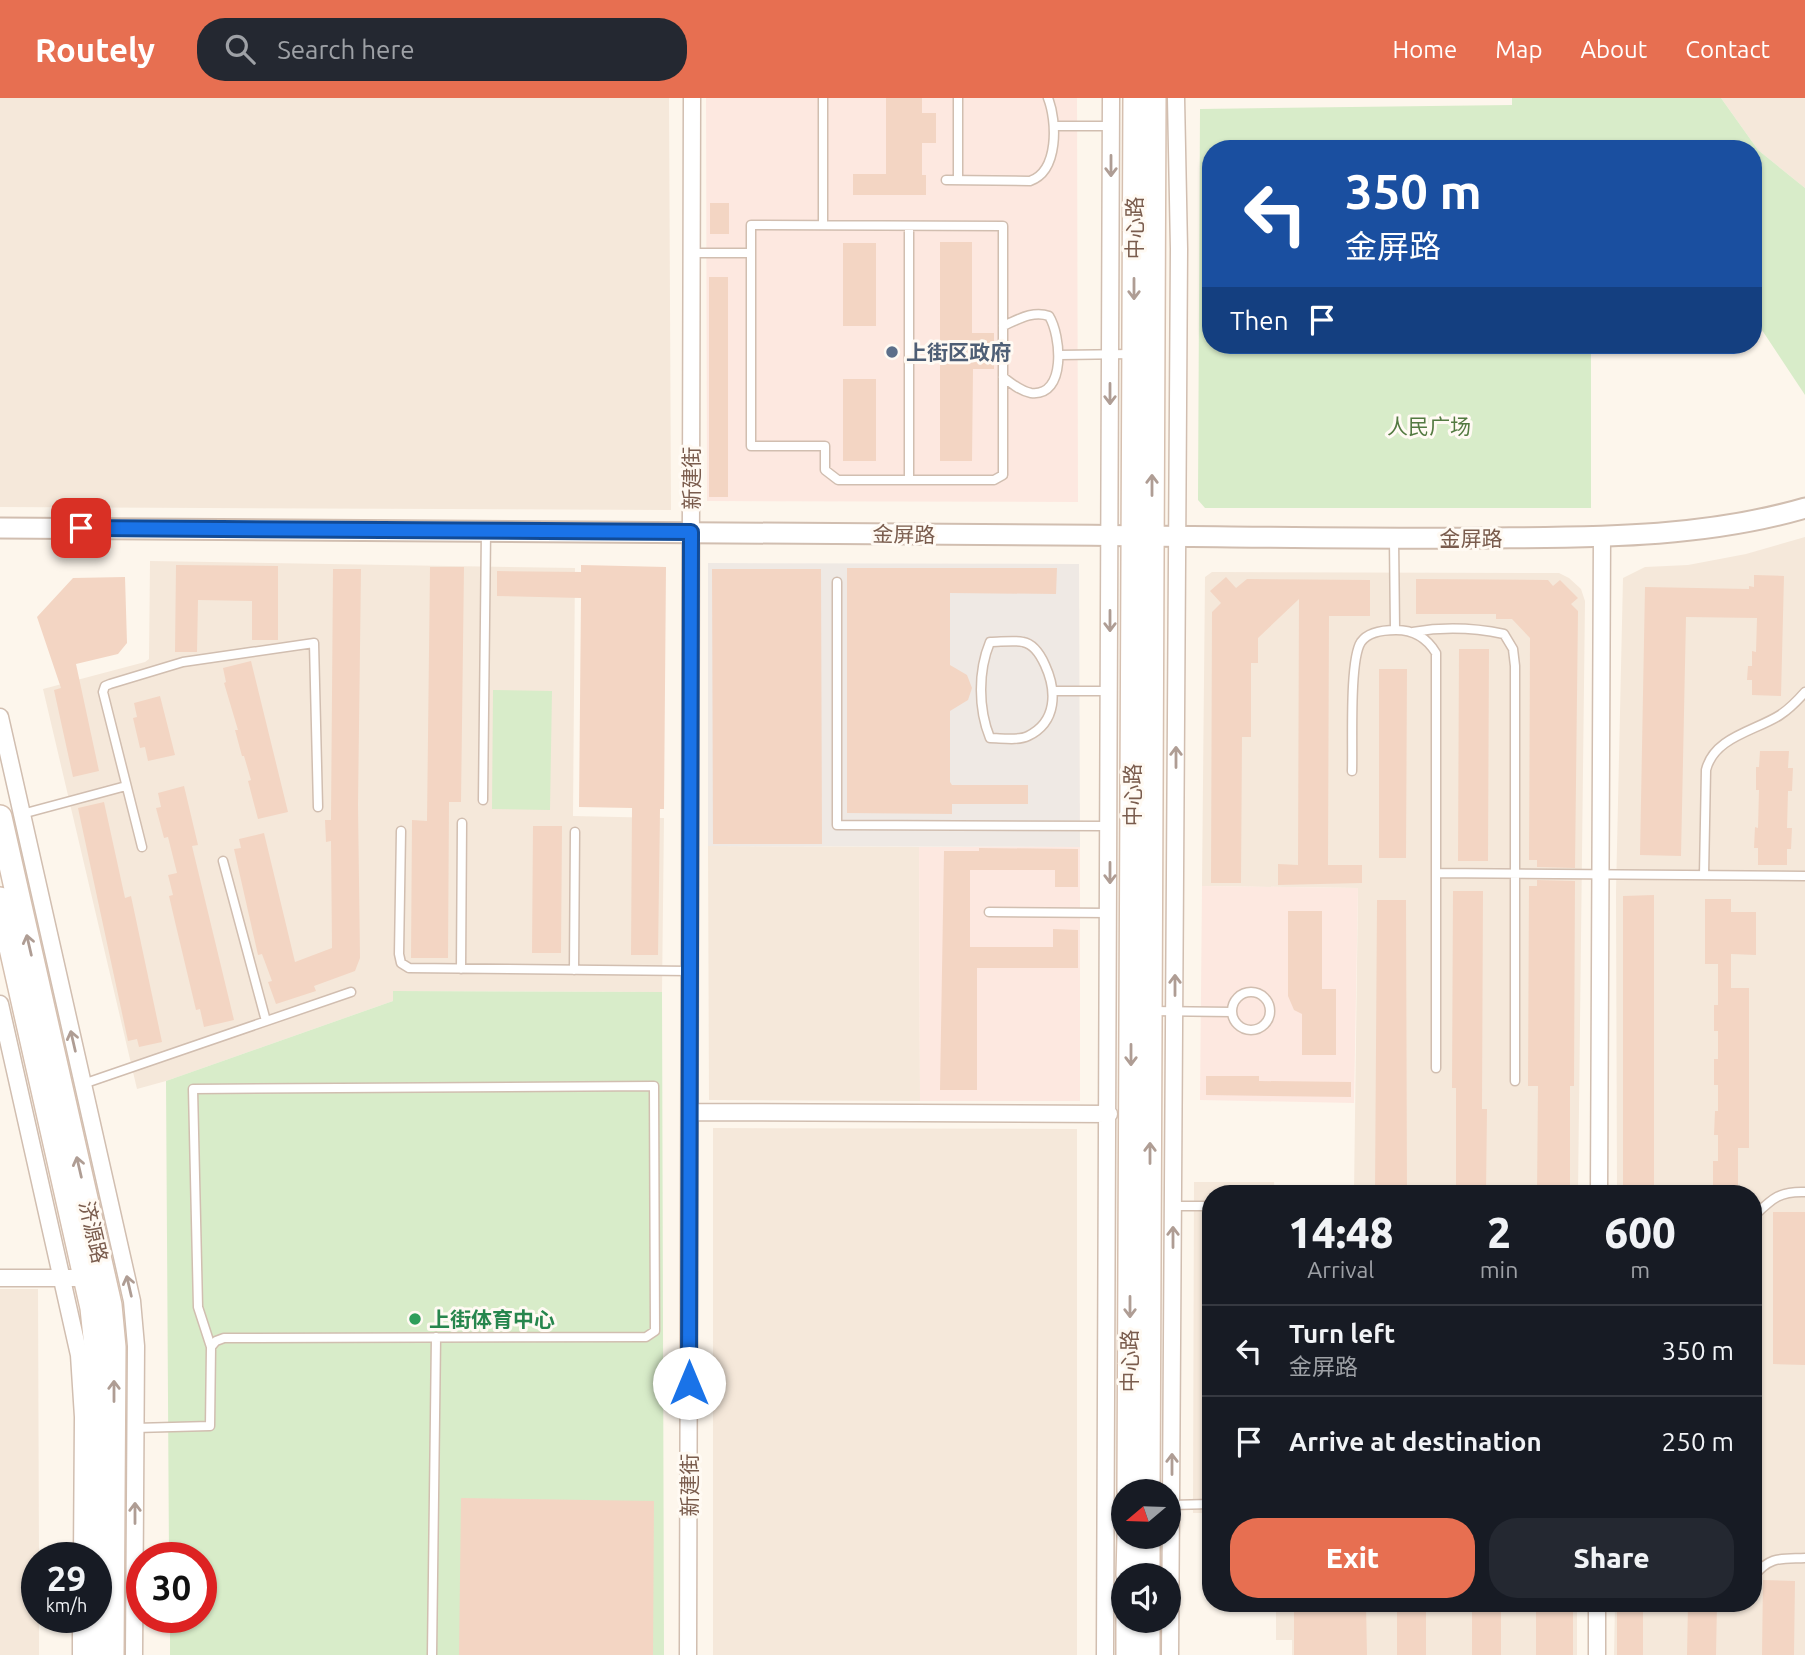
<!DOCTYPE html>
<meta charset="utf-8">
<style>
:root{--surface:#171b24;--page:#242831;--text:#f1f3f6;--muted:#9ea1a6;--line:#363941;--accent:#e76f51}
body{margin:0;font-family:Ubuntu,"Noto Sans SC",sans-serif;background:var(--page);color:var(--text);height:100vh;display:flex;flex-direction:column;font-size:26px;white-space:nowrap}
*{box-sizing:border-box;margin:0}
p{font-size:23px;color:var(--muted)}
.icon{flex:none;width:38px;height:38px;fill:none;stroke:currentColor;stroke-width:2;stroke-linecap:round;stroke-linejoin:round}
.map{position:relative;flex:1;overflow:hidden}
.side{position:absolute;left:1202px;top:1087px;width:560px;height:427px;display:flex;flex-direction:column;background:var(--surface);border-radius:28px;box-shadow:0 2px 5px #0004}
.side>*{flex:none}
.top-card{position:absolute;left:1202px;top:42px;width:560px;height:214px;border-radius:28px;box-shadow:0 2px 5px #0004;background:#1a4fa0;color:#fff;overflow:hidden}
.needle{width:46px;rotate:251deg}
.controls{position:absolute;left:1111px;top:1381px;display:grid;gap:14px}
.controls a{display:grid;place-items:center;width:70px;height:70px;border-radius:50%;background:var(--surface);box-shadow:0 2px 5px #0004;font-size:35px}
.speed{position:absolute;left:21px;top:1444px;display:flex;gap:14px;font-size:35px;font-weight:700;text-align:center}
.speed>*{display:grid;place-content:center;width:91px;height:91px;border-radius:50%;background:var(--surface);box-shadow:0 2px 5px #0004;line-height:1}
.speed small{font-size:18px;font-weight:400}
.speed .limit{border:10px solid #d22;background:#fff;color:#111}
.pin{position:absolute;display:grid;place-items:center;width:60px;height:60px;color:#fff;margin:-30px;border-radius:14px;box-shadow:0 4px 10px #0006}
.me{position:absolute;width:77px;margin:-38px;rotate:0deg;stroke-linejoin:round;filter:drop-shadow(0 0 5px #0008)}
.turn{display:flex;align-items:center;gap:24px;height:147px;padding:0 28px;font-size:32px}
.turn .icon{width:91px;height:91px;stroke-width:2.5}
.turn b{display:block;font-size:49px;line-height:60px}
.then{display:flex;align-items:center;height:66px;padding:0 28px;background:#0003;gap:14px;font-size:26px}
.eta{display:flex;justify-content:space-evenly;align-items:center;height:119px;text-align:center}
.eta b{font-size:42px;font-weight:800;line-height:49px}
.cta{display:flex;gap:14px;margin-top:auto;padding:14px 28px}
.cta a{flex:1;height:80px;border-radius:28px;background:var(--accent);color:#fff;font-size:28px;font-weight:800;line-height:80px;text-align:center}
.cta a+a{background:var(--page);color:var(--text)}
ul{padding:0;list-style:none}
li{display:flex;align-items:center;gap:21px;height:91px;padding:0 28px;border-top:2px solid var(--line)}
li div{flex:1}
li b{display:block;font-size:26px}
li em{font-style:normal}
header{display:flex;align-items:center;gap:42px;box-sizing:border-box;height:98px;padding:0 35px;background:var(--accent);color:#fff}
header strong{font-size:33px}
nav{display:flex;gap:38px;margin-inline-start:auto;font-size:24px}
.search{width:490px;height:63px;background:var(--page);display:flex;align-items:center;gap:18px;box-sizing:border-box;padding:0 24px;border-radius:28px;color:var(--muted);font-size:26px}
.map>svg:first-child{display:block}
</style>
<header>
<strong>Routely</strong>
<div class="search"><svg class="icon" aria-label="search" viewBox="0 0 24 24"><circle cx="10" cy="10" r="6"/><path d="M15 15l6 6"/></svg>Search here</div>
<nav><a>Home</a><a>Map</a><a>About</a><a>Contact</a></nav>
</header>
<div class="map">
<svg width="1805" height="1557" viewBox="0 0 1805 1557">
<rect width="100%" height="100%" fill="#fdf6ec"/>
<path fill="#f5e8da" d="M0,0H669L671,412L0,409Z
M1721,0H1805V90L1758,52Z
M1805,439V1557H1614L1615,1505H1754V1096L1617,1095L1616,794L1623,480L1645,469L1688,467L1746,456Z
M150,463L575,470L573,718L664,720L662,894L394,893L393,903L166,983L137,991L43,591L145,564L149,561Z
M1212,474L1559,475L1569,480L1581,491L1585,503L1578,1095H1354L1358,790L1202,788L1205,479Z
M708,748L919,749L920,1003L709,1002Z
M713,1030L1077,1031V1557H713Z
M1194,1084H1274L1275,1095H1287L1211,1096V1415H1193Z
M0,1191H38L39,1459L37,1460V1519H39V1557H0Z
M1276,1505H1577V1557H1292V1542H1276Z"/>
<path fill="#fde8e0" d="M706,0H1077L1078,404L707,403Z
M919,749H1080V1003H920Z
M1202,788L1358,790L1354,1005L1200,1002Z"/>
<path fill="#efe9e4" d="M708,465L1079,466L1080,749L708,748Z"/>
<path fill="#d8ecc9" d="M1512,0H1721L1758,52L1805,90V297L1754,220V51H1211V247H1591V410H1205L1198,402L1200,11L1512,7Z
M493,592L552,593L550,712L492,711Z
M393,893L662,894L664,1557H170V1519H201V1460L169,1459L166,983L393,903Z"/>
<path fill="#f3d5c3" d="M886,0H922V15H936V45H922V77H926V97H853V76H886Z
M710,105H729V136H710Z
M940,144H972V235H994V271H973L972,363H940Z
M843,145H876V228H843Z
M709,179H728V399H709Z
M843,281H876V363H843Z
M176,467L278,468V542H252V503L198,502L197,554H175Z
M581,467L666,469L664,711H660L658,857H631L632,710L579,709L581,500L497,498V473L581,474Z
M430,469H464L461,704H449L448,860H411L412,722L427,723Z
M847,470H1057L1056,496L950,495V567L967,577L972,590L968,602L950,613V684L952,687H1028V706H952V716L847,715Z
M333,471H361L358,707L360,860L355,873L314,888L316,893L276,906L268,884L272,883L262,856L258,857L234,751L241,750L239,741L264,735L295,864L332,850L331,743L326,744L325,722H331Z
M712,471H821L822,746H713Z
M1754,477L1784,478L1781,598L1752,597V582H1747L1748,568H1752V553L1756,554L1757,520L1686,519L1681,758L1640,757L1645,489L1749,491V488L1754,489Z
M125,479L127,545L118,556L76,566L99,673L73,679L54,592L61,590L37,519L73,480Z
M1226,479L1236,490L1247,481L1370,482V518H1329L1328,767H1362V785L1278,787V766L1298,767L1299,501L1258,540V565H1251V639H1242L1241,785H1211L1212,514L1221,505L1210,493Z
M1416,481L1548,482L1553,488L1560,482L1578,500L1571,506L1578,513L1575,770L1537,769V762H1529L1530,540L1512,521H1496V516H1416Z
M1459,551H1489L1488,763H1458Z
M251,563L288,714L258,721L248,683L251,682L244,658H242L235,632H238L224,585L226,584L223,570Z
M1379,571H1407L1406,760H1379Z
M160,598L175,657L148,663L145,649L140,650L133,620L137,619L134,605Z
M1760,653H1789L1788,670H1793L1792,693H1788L1787,730H1792L1791,751H1787V767H1758V750H1754L1755,729L1758,730L1759,692H1756V669H1759Z
M184,688L198,747L192,748L234,922L204,929L200,911L196,912L176,828L169,798L173,797L168,777L177,775L168,739L164,740L156,710L161,709L158,695Z
M104,704L125,800L131,798L162,944L139,949L137,941L128,943L78,710Z
M533,728H562L561,855H532Z
M979,750L1078,751V789H1055V772H970V849H1053V831L1078,832V870H977V992H940L944,753H979Z
M1537,782L1575,783L1574,988H1570V1096H1537L1538,988H1528L1529,788H1537Z
M1453,793H1483L1482,1011H1487L1486,1096H1456V990H1452Z
M1654,797V1096H1623V798Z
M1705,801H1731V814H1756V857L1731,856V890H1749V1050H1738V1096H1713V1063H1718V1037H1714L1715,1013H1718V987H1714V961H1718V933H1714V907H1718V866H1705Z
M1377,802H1406L1407,1096H1375Z
M1288,813H1322V891H1336V957H1302V916L1294,912L1288,898Z
M1206,978H1259V983L1351,984V999L1206,997Z
M1773,1114H1805V1267L1773,1266Z
M461,1400L654,1403L653,1557H459Z
M1763,1482L1795,1483L1794,1557H1762Z
M1294,1505H1366L1367,1557H1294Z
M1397,1505H1426V1557H1397Z
M1472,1505H1501V1557H1472Z
M1536,1505H1573V1557H1536Z
M1617,1505H1643V1557H1617Z
M1688,1505H1717L1716,1557H1687Z"/>
<g fill="none" stroke-linecap="round" stroke-linejoin="round">
<defs>
<path id="service" d="M823,0V127
M958,0V82
M1054,28H1111
M946,82L1030,83C1059,73 1057,23 1048,0
M751,127L1003,128V377L994,382H838L825,372V348H751Z
M909,128V382
M692,155H751
M1059,257L1133,256
M1003,279C1011,285 1020,293 1031,295C1067,299 1061,237 1049,218C1033,212 1017,222 1003,228
M1394,441L1395,532
M837,484V727L1109,728
M1413,534C1442,529 1475,530 1504,536L1513,551L1515,568V983
M990,544C1000,544 1014,542 1023,544C1034,546 1041,558 1045,567C1057,593 1057,624 1028,638C1018,643 1001,640 990,640C978,610 978,573 990,544Z
M1054,593H1110
M1352,673C1353,648 1349,562 1361,544C1368,534 1385,532 1396,532C1414,532 1427,540 1436,555V970
M483,702L486,433
M22,716L126,688
M401,733L399,856L401,865L409,870L690,873
M142,749L103,594L105,588L110,586L183,564L314,545L318,709
M223,763L266,923
M1436,775L1805,778
M1704,777L1706,672C1714,639 1755,633 1780,617C1789,611 1798,602 1805,594
M989,814L1109,815
M461,871L462,725
M574,872L575,734
M1232 913a19 19 0 1 1 38 0a19 19 0 1 1-38 0Z
M1151,913L1232,914
M83,986L351,894
M1173,1108H1211
M1754,1118C1772,1101 1779,1093 1805,1094
M135,1330L210,1328L211,1249L216,1243L224,1240L646,1239L655,1233L654,988L193,991L198,1209L211,1249
M1171,1407L1211,1406
M1754,1478C1770,1458 1781,1461 1805,1460
M432,1557L436,1239"/>
<path id="minor" d="M0,619L132,1203L136,1248L134,1557
M0,906L79,1257L83,1319L82,1460
M690,1014L1109,1016
M1599,1096L1602,438
M0,1180H86
M81,1557V1519
M688,1557L692,0
M1105,1557L1111,0
M1170,1557L1179,151L1176,0
M1597,1557V1505"/>
<path id="tertiary" d="M0,430C382,432 763,433 1144,438C1260,439 1375,441 1490,440C1595,439 1703,440 1805,410"/>
<path id="secondary" d="M0,719L110,1207L114,1249L112,1557
M0,801L92,1210L96,1249L95,1460
M1129,1393L1135,0
M1148,1393L1154,0
M1128,1477L1129,1438
M1148,1477V1438
M94,1557V1519
M1128,1557V1522
M1148,1557V1522"/>
</defs>
<use href="#service" stroke="#d1beb0" stroke-width="11"/>
<use href="#minor" stroke="#d1beb0" stroke-width="19"/>
<use href="#tertiary" stroke="#d1beb0" stroke-width="23"/>
<use href="#secondary" stroke="#d6c0b0" stroke-width="26"/>
<use href="#service" stroke="#fff" stroke-width="8"/>
<use href="#minor" stroke="#fff" stroke-width="16"/>
<use href="#tertiary" stroke="#fff" stroke-width="19"/>
<use href="#secondary" stroke="#fff" stroke-width="23"/>
</g>
<defs><path id="oneway-shaft" d="M-6 0H5M1.5-3L5.5 0L1.5 3" fill="none" stroke-width="1.6" stroke-linecap="round" stroke-linejoin="round" transform="scale(1.75)"/></defs>
<g stroke="#af9d94">
<use href="#oneway-shaft" transform="translate(1111 68) rotate(90)"/>
<use href="#oneway-shaft" transform="translate(1134 191) rotate(90)"/>
<use href="#oneway-shaft" transform="translate(1110 296) rotate(90)"/>
<use href="#oneway-shaft" transform="translate(1152 387) rotate(-90)"/>
<use href="#oneway-shaft" transform="translate(1110 523) rotate(90)"/>
<use href="#oneway-shaft" transform="translate(1176 659) rotate(-90)"/>
<use href="#oneway-shaft" transform="translate(1110 775) rotate(90)"/>
<use href="#oneway-shaft" transform="translate(29 847) rotate(-103)"/>
<use href="#oneway-shaft" transform="translate(1175 887) rotate(-90)"/>
<use href="#oneway-shaft" transform="translate(73 943) rotate(-103)"/>
<use href="#oneway-shaft" transform="translate(1131 957) rotate(90)"/>
<use href="#oneway-shaft" transform="translate(1150 1055) rotate(-90)"/>
<use href="#oneway-shaft" transform="translate(79 1069) rotate(-103)"/>
<use href="#oneway-shaft" transform="translate(1173 1139) rotate(-90)"/>
<use href="#oneway-shaft" transform="translate(129 1188) rotate(-103)"/>
<use href="#oneway-shaft" transform="translate(1130 1209) rotate(90)"/>
<use href="#oneway-shaft" transform="translate(114 1293) rotate(-90)"/>
<use href="#oneway-shaft" transform="translate(1172 1366) rotate(-90)"/>
<use href="#oneway-shaft" transform="translate(135 1415) rotate(-90)"/>
</g>
<g fill="none" stroke-linecap="round" stroke-linejoin="round">
<defs>
<path id="route" d="M81,430L691,434L689,1285"/>
</defs>
<use href="#route" stroke="#114b97" stroke-width="18"/>
<use href="#route" stroke="#1a73e8" stroke-width="12"/>
</g>
<circle fill="#5c6f8a" stroke="#fffaf3" stroke-width="2.5" cx="892" cy="254" r="7"/>
<circle fill="#2e9e5b" stroke="#fffaf3" stroke-width="2.5" cx="415" cy="1221" r="7"/>
<g text-anchor="middle" dominant-baseline="central" stroke-width="6" stroke-linejoin="round" paint-order="stroke">
<g font-size="21" fill="#7a5c4d" stroke="#fffaf3">
<text transform="translate(1134 130) rotate(-90)">中心路</text>
<text transform="translate(691 380) rotate(-90)">新建街</text>
<text transform="translate(904 436) rotate(1)">金屏路</text>
<text x="1471" y="440">金屏路</text>
<text transform="translate(1132 697) rotate(-90)">中心路</text>
<text transform="translate(94 1134) rotate(77)">济源路</text>
<text transform="translate(1129 1263) rotate(-90)">中心路</text>
<text transform="translate(689 1387) rotate(-90)">新建街</text>
</g>
<g font-size="21" font-weight="bold" fill="#4e5e75" stroke="#fffaf3" text-anchor="start">
<text x="906" y="254">上街区政府</text>
</g>
<g font-size="21" fill="#537a41" stroke="#fffaf3">
<text x="1429" y="328">人民广场</text>
</g>
<g font-size="21" font-weight="bold" fill="#27864d" stroke="#fffaf3" text-anchor="start">
<text x="429" y="1221">上街体育中心</text>
</g>
</g>
</svg>
<div class="controls">
<a><svg class="needle" viewBox="-14 -14 28 28"><path d="M0-13l5 13h-10z" fill="#e53935"/><path d="M0 13l5-13h-10z" fill="#9ea1a6"/></svg></a>
<a><svg class="icon" aria-label="sound" viewBox="0 0 24 24"><path d="M4 9h4l5-4v14l-5-4H4zM17 9q2 3 0 6"/></svg></a>
</div>
<div class="speed"><div>29<small>km/h</small></div><div class="limit">30</div></div>
<div class="pin" style="left:81px;top:430px;background:#d93025"><svg class="icon" aria-label="arrive" viewBox="0 0 24 24"><path d="M6 21V4h12l-3 4 3 4H6"/></svg></div>
<svg class="me" style="left:689px;top:1285px" viewBox="-20 -20 40 40"><circle r="19" fill="#fff"/><path d="M0-13L10 11 0 6-10 11z" fill="#1a73e8"/></svg>
<div class="top-card">
<div class="turn"><svg class="icon" aria-label="left" viewBox="0 0 24 24"><path d="M17 20v-9H6M10 6l-5 5 5 5"/></svg><div><b>350 m</b>金屏路</div></div>
<div class="then">Then<svg class="icon" aria-label="arrive" viewBox="0 0 24 24"><path d="M6 21V4h12l-3 4 3 4H6"/></svg></div>
</div>
<section class="side">
<div class="eta">
<div><b>14:48</b><p>Arrival</p></div>
<div><b>2</b><p>min</p></div>
<div><b>600</b><p>m</p></div>
</div>
<ul>
<li><svg class="icon" aria-label="left" viewBox="0 0 24 24"><path d="M17 20v-9H6M10 6l-5 5 5 5"/></svg><div><b>Turn left</b><p>金屏路</p></div><em>350 m</em></li>
<li><svg class="icon" aria-label="arrive" viewBox="0 0 24 24"><path d="M6 21V4h12l-3 4 3 4H6"/></svg><div><b>Arrive at destination</b></div><em>250 m</em></li>
</ul>
<div class="cta"><a>Exit</a><a>Share</a></div>
</section>
</div>
